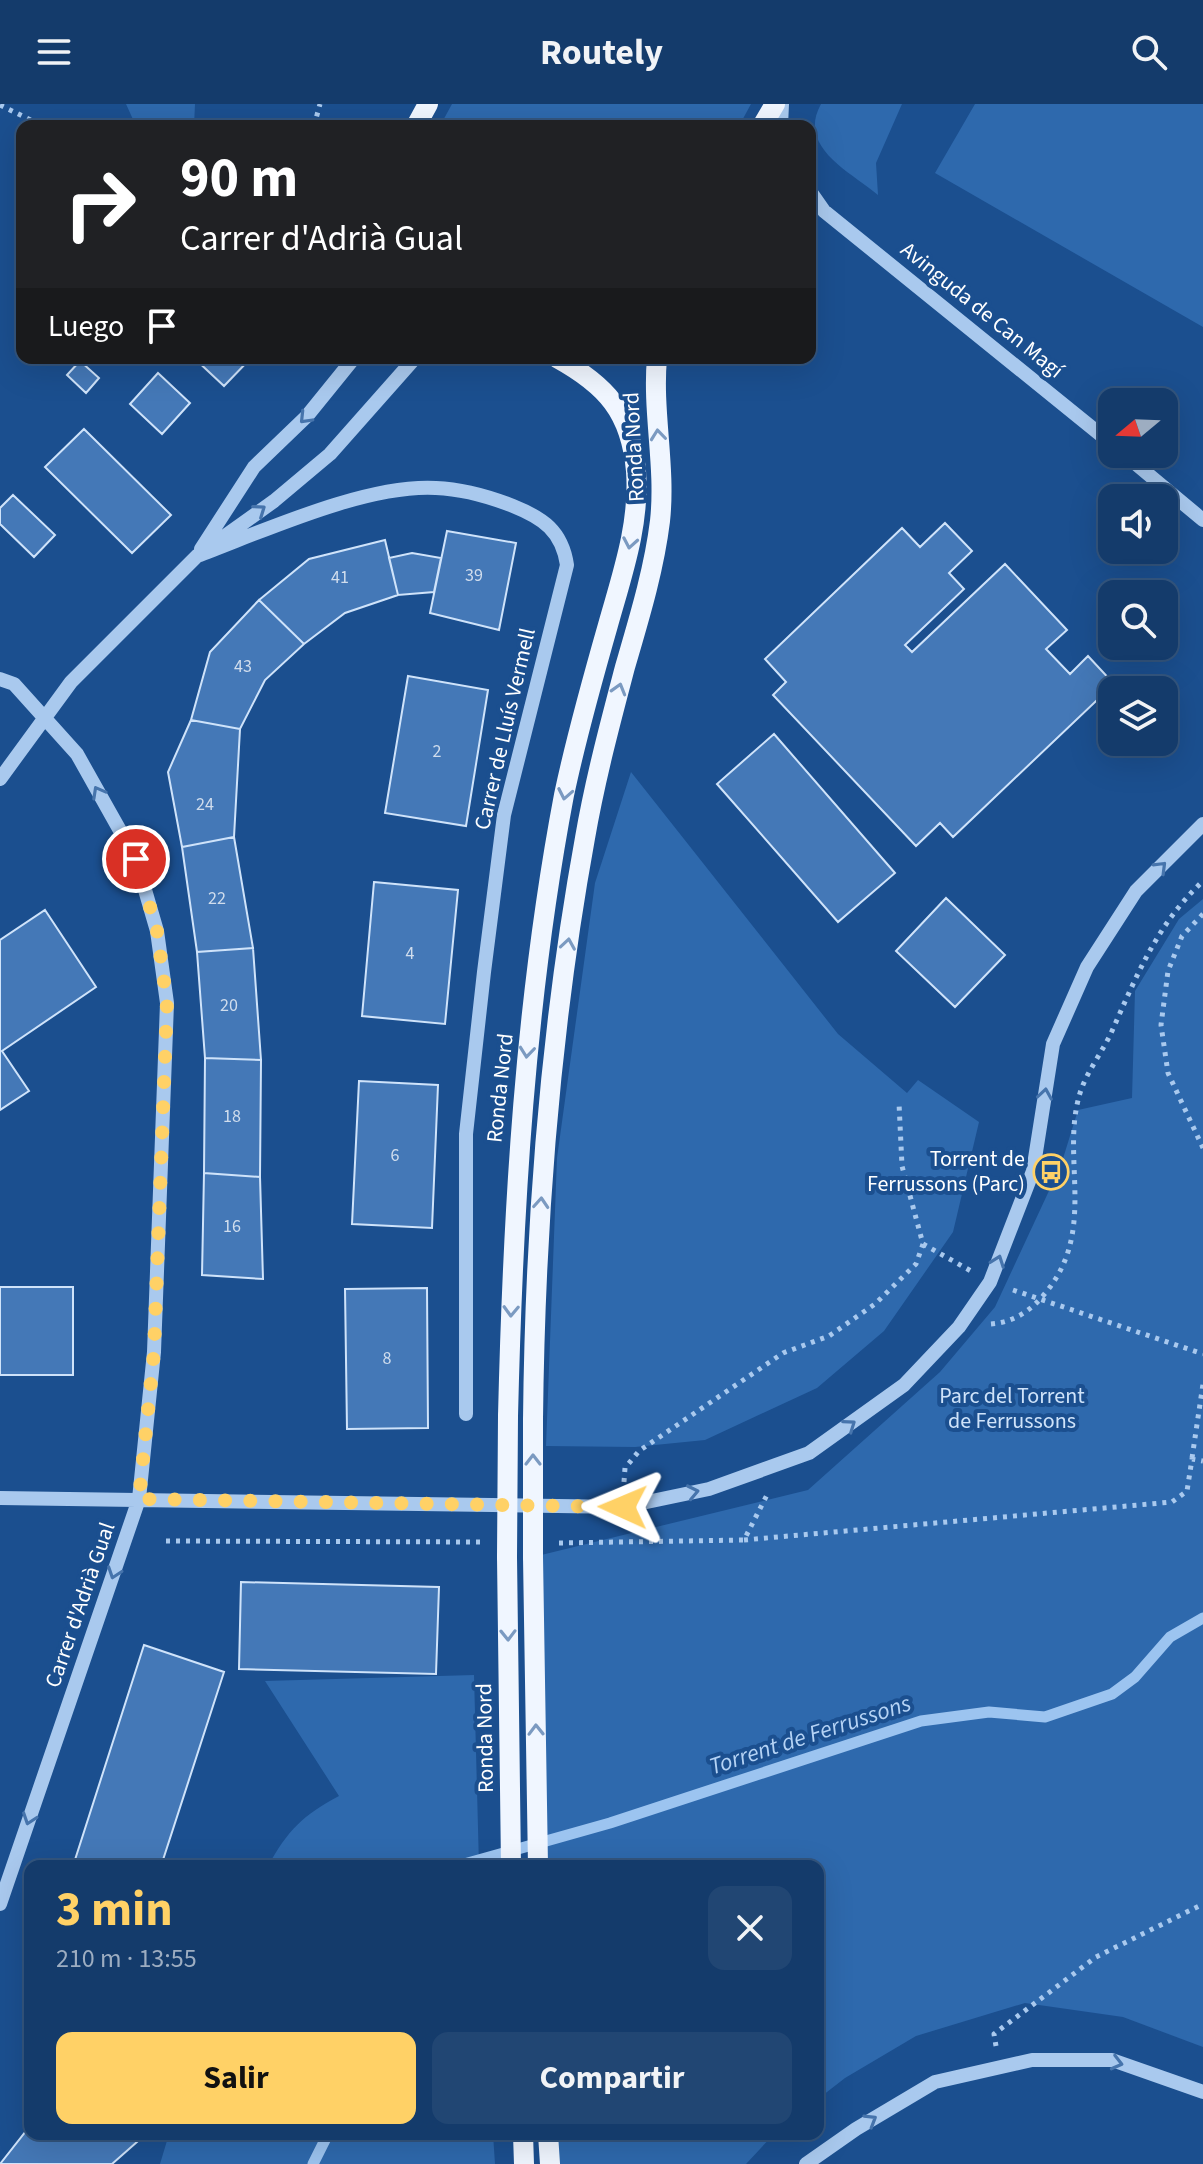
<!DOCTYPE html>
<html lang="es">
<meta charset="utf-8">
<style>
:root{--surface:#143b6b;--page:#214673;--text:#f1f3f6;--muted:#9dadc1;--line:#33557e;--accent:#ffd166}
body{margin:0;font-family:"Source Sans 3",sans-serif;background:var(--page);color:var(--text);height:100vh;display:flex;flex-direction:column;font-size:30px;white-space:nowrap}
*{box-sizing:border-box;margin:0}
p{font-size:26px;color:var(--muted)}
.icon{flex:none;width:44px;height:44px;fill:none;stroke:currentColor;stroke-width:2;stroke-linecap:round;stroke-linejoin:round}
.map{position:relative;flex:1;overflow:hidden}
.side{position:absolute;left:24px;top:1756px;width:800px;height:280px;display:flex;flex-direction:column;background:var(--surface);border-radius:16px;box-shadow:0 8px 32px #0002,0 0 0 2px var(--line)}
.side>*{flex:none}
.top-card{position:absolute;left:16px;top:16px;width:800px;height:244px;border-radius:16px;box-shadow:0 8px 32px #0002,0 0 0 2px var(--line);background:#202124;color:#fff;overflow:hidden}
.needle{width:52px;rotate:251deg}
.controls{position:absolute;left:1098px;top:284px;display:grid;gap:16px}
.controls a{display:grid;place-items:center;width:80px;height:80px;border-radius:16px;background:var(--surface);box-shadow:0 8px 32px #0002,0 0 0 2px var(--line);font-size:40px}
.pin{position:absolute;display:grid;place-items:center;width:68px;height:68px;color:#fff;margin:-34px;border:4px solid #fff;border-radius:50%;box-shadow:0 2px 8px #0007}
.me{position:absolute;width:88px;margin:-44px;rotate:271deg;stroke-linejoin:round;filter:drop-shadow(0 0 6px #0008)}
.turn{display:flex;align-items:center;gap:28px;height:168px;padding:0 32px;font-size:36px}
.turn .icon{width:104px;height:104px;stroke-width:2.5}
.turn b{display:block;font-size:56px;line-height:68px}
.then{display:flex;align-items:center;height:76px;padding:0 32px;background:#0003;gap:16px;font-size:30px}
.round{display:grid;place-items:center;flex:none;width:84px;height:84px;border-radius:16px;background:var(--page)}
.headline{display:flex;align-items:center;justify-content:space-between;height:136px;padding:0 32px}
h1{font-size:48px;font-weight:700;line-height:60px;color:var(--accent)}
.button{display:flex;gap:16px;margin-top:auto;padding:16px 32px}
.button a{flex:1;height:92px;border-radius:16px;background:var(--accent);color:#111;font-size:32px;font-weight:700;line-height:92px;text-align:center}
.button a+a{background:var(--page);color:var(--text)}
header{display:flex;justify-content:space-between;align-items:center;height:104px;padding:0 32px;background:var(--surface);font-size:36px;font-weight:700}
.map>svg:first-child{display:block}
</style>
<header><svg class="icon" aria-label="menu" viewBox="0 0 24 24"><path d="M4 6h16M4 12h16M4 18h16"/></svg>Routely<svg class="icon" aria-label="search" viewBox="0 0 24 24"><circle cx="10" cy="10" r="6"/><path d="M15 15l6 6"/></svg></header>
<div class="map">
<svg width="1203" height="2060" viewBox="0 0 1203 2060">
<rect width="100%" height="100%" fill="#1b4f8f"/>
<path fill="#2e69ad" d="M126,0H195L194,22H136Z
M452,0H751L739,22H440Z
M821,0H902L876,59L878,91C849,67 797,43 821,0Z
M975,0H1203V223L935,69Z
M631,668L838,930L907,989L918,976L979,1018L953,1128L884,1227L817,1284L705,1336L635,1343L546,1342L557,1054L595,779Z
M1203,795V1943L1123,1913L1025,1899L916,1932L845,1974L818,1995V1762H538L533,1453L808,1386L940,1268L995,1203L1061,1061L1078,1006L1132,994L1135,887L1179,815Z
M474,1571L479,1762H268C288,1726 303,1711 339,1692L265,1577Z
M169,2030H493L495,2060H160Z
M548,2030H774L746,2060H550Z"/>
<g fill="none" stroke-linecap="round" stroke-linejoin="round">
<path stroke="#9cc4f0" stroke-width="11" d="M457,1762L610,1719L921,1617L989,1608L1045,1613L1112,1590L1135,1573L1170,1533L1203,1514
M313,2060L328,2030"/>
</g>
<path fill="#4478b7" stroke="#cfe3fa" stroke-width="2" d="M194,254H251L224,282Z
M80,257L99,274L86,289L67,271Z
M158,269L190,299L162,330L130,300Z
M84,325L171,411L132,449L45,363Z
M13,391L55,431L34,453L0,420V404Z
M945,419L972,447L949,469L964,485L905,541L912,548L1005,460L1067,526L1046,545L1070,570L1088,552L1114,580L953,733L940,719L916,742L773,591L786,578L765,555L902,424L920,443Z
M447,427L516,439L499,526L430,509Z
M385,436L398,491L345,509L304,540L259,496L309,455Z
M412,449L441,454L434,488L398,491L389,454Z
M259,496L304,540L265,576L240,625L191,616L210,548Z
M408,572L488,586L466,722L385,709Z
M191,616L240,625L234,733L182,743L168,668Z
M774,630L895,769L838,818L717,680Z
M234,733L253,844L197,848L182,743Z
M374,778L458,786L445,920L362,912Z
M946,794L1005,851L955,903L896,847Z
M45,806L96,883L2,947L29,987L0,1006V836Z
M253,844L261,956L205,954L197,848Z
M205,954L261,956L260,1073L204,1069Z
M359,977L438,981L432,1124L352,1120Z
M204,1069L260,1073L263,1175L202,1171Z
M0,1183H73V1271H0Z
M427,1184L428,1324L347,1325L345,1185Z
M241,1478L439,1483L436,1570L239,1565Z
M144,1541L224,1568L161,1762H73Z
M30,2022V2030H146L112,2060H0Z"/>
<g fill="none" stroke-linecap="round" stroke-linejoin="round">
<path stroke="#a9c9ee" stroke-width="5" stroke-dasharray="4 6" stroke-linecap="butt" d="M0,1L43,22
M314,22L320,0
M1203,810L1182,832L1168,867L1161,921L1168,969L1203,1044
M923,1140L971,1167
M1013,1186L1203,1250
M991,1220C1015,1218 1032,1206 1047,1187C1098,1123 1059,1051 1081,986C1088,966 1103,947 1112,927C1137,871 1157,820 1203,777
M1192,1354L1203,1280
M624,1378L625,1364L639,1347L783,1249L829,1232L875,1200L916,1160L923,1140L902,1062L899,999
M744,1436L1172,1398L1187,1387L1192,1355L1203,1357
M166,1437L481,1438
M559,1439L744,1436L768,1389
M996,1942L994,1930L1096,1853L1203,1800"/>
<path stroke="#a9c9ee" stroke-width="14" d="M781,22L782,0
M810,87L824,107L1112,340
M1124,350L1203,416
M201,445L254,363L307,312L354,254
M197,452C264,427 366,380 436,384C461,385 490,393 513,402C543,414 562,427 567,461L504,711L484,868L466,1030V1310
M0,575L14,580L77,650L136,755L157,827L167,899L154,1248L139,1395L0,1800
M0,675L71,578L197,452L274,397L330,350L415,254
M0,1394L623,1403L709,1385L809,1349L904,1281L959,1223L990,1178L1033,1067L1053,940L1087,863L1136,787L1203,720
M806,2060L856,2025L935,1978L1032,1956H1112L1203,1988"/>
<path stroke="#f0f6ff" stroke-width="20" d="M416,22L428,0
M762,22L775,0
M508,1312C513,1104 525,897 564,691C576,634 592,577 608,521C622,471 640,420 636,367C631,308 606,281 557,254
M533,1316C535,1121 550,926 585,734C595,676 610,620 625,563C639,515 654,466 660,417C666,362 652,308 657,254
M507,1453L511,1762
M533,1453L538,1762
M523,2030L524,2060
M548,2030L550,2060"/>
<path stroke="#f0f6ff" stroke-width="20" d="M507,1453L508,1312
M533,1453V1316"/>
</g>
<defs><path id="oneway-chevron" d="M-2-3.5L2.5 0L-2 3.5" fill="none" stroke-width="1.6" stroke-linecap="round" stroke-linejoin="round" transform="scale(2)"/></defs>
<g stroke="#4674ac">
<use href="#oneway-chevron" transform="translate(305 314) rotate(134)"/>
<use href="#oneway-chevron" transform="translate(260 406) rotate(-35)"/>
<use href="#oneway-chevron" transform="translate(98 688) rotate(-119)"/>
<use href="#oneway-chevron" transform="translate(1161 763) rotate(-45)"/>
<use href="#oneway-chevron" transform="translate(1045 990) rotate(-81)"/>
<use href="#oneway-chevron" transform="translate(998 1157) rotate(-70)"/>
<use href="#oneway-chevron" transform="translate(850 1321) rotate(-35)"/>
<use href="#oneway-chevron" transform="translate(693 1388) rotate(-12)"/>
<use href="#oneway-chevron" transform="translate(114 1469) rotate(109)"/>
<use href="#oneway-chevron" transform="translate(29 1715) rotate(109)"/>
<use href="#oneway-chevron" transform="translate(1117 1959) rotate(14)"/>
<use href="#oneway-chevron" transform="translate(871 2016) rotate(-31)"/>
</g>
<g stroke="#7b9ac1">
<use href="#oneway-chevron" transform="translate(658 331) rotate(-96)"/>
<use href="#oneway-chevron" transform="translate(630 439) rotate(100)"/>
<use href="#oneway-chevron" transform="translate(619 585) rotate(-74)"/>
<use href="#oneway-chevron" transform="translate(565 690) rotate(101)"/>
<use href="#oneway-chevron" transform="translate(568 840) rotate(-81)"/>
<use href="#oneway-chevron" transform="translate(527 948) rotate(96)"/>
<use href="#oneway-chevron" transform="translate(541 1099) rotate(-86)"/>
<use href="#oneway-chevron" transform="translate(511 1207) rotate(92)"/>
<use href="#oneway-chevron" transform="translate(533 1356) rotate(-90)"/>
<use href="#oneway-chevron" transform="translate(508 1531) rotate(89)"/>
<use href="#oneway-chevron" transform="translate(536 1626) rotate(-91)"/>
</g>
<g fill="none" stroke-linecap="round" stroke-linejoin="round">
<path stroke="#ffd166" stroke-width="14" stroke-dasharray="0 25.2" d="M136,755L157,827L167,899L154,1248L139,1395L623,1403"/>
</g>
<defs>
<symbol id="bus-ring" viewBox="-11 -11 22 22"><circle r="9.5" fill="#1b4f8f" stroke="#ffd166" stroke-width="1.5"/><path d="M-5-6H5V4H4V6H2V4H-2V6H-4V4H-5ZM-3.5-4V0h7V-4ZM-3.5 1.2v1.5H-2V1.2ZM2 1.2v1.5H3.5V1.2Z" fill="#ffd166"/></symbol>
</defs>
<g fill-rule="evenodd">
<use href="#bus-ring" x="1031" y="1048" width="40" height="40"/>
</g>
<g text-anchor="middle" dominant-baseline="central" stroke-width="8" stroke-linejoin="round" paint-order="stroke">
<g font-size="18" fill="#d0dded">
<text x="474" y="471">39</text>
<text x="340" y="473">41</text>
<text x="243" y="562">43</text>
<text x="437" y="647">2</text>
<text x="205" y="700">24</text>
<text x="217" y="794">22</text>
<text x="410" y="849">4</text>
<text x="229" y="901">20</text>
<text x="232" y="1012">18</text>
<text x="395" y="1051">6</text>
<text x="232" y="1122">16</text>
<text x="387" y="1254">8</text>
</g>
<g font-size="22" fill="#fff" stroke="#1b4f8f">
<text transform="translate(982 206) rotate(39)">Avinguda de Can Magí</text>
<text transform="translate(634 343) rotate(-93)">Ronda Nord</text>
<text transform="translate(505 625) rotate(-77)">Carrer de Lluís Vermell</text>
<text transform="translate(500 984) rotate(-84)">Ronda Nord</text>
<text transform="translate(80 1501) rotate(-71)">Carrer d'Adrià Gual</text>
<text transform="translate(485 1634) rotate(-91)">Ronda Nord</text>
</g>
<g font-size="22" fill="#fff" stroke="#1b4f8f" text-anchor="end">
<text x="1025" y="1055">Torrent de<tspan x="1025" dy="25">Ferrussons (Parc)</tspan></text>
</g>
<g font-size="22" fill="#cfe3fa" stroke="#1b4f8f">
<text x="1012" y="1292">Parc del Torrent<tspan x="1012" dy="25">de Ferrussons</tspan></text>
</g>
<g font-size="24" font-style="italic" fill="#b5d3f5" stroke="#1b4f8f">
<text transform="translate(810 1631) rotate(-18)">Torrent de Ferrussons</text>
</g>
</g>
</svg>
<div class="controls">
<a><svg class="needle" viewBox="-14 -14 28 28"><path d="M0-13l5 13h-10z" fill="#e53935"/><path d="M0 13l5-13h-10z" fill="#9dadc1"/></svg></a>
<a><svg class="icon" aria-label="sound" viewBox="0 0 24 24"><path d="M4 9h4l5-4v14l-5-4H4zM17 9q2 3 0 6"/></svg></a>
<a><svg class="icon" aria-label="search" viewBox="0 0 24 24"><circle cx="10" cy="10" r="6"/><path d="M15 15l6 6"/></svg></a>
<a><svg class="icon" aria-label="layers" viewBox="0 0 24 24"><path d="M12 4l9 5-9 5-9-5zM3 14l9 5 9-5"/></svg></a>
</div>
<div class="pin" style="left:136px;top:755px;background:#d93025"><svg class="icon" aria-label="arrive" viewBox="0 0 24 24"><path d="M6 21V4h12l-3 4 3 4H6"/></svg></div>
<svg class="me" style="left:623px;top:1403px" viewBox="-20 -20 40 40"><path d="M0-17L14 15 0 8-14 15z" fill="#ffd166" stroke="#fff" stroke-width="4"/></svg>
<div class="top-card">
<div class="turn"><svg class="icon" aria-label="right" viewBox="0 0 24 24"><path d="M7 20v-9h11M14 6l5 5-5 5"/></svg><div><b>90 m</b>Carrer d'Adrià Gual</div></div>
<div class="then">Luego<svg class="icon" aria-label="arrive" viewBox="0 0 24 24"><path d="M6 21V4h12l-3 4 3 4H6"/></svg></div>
</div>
<section class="side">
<div class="headline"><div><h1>3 min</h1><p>210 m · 13:55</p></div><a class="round"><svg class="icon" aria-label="close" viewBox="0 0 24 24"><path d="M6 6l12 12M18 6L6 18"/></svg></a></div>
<div class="button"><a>Salir</a><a>Compartir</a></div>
</section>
</div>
